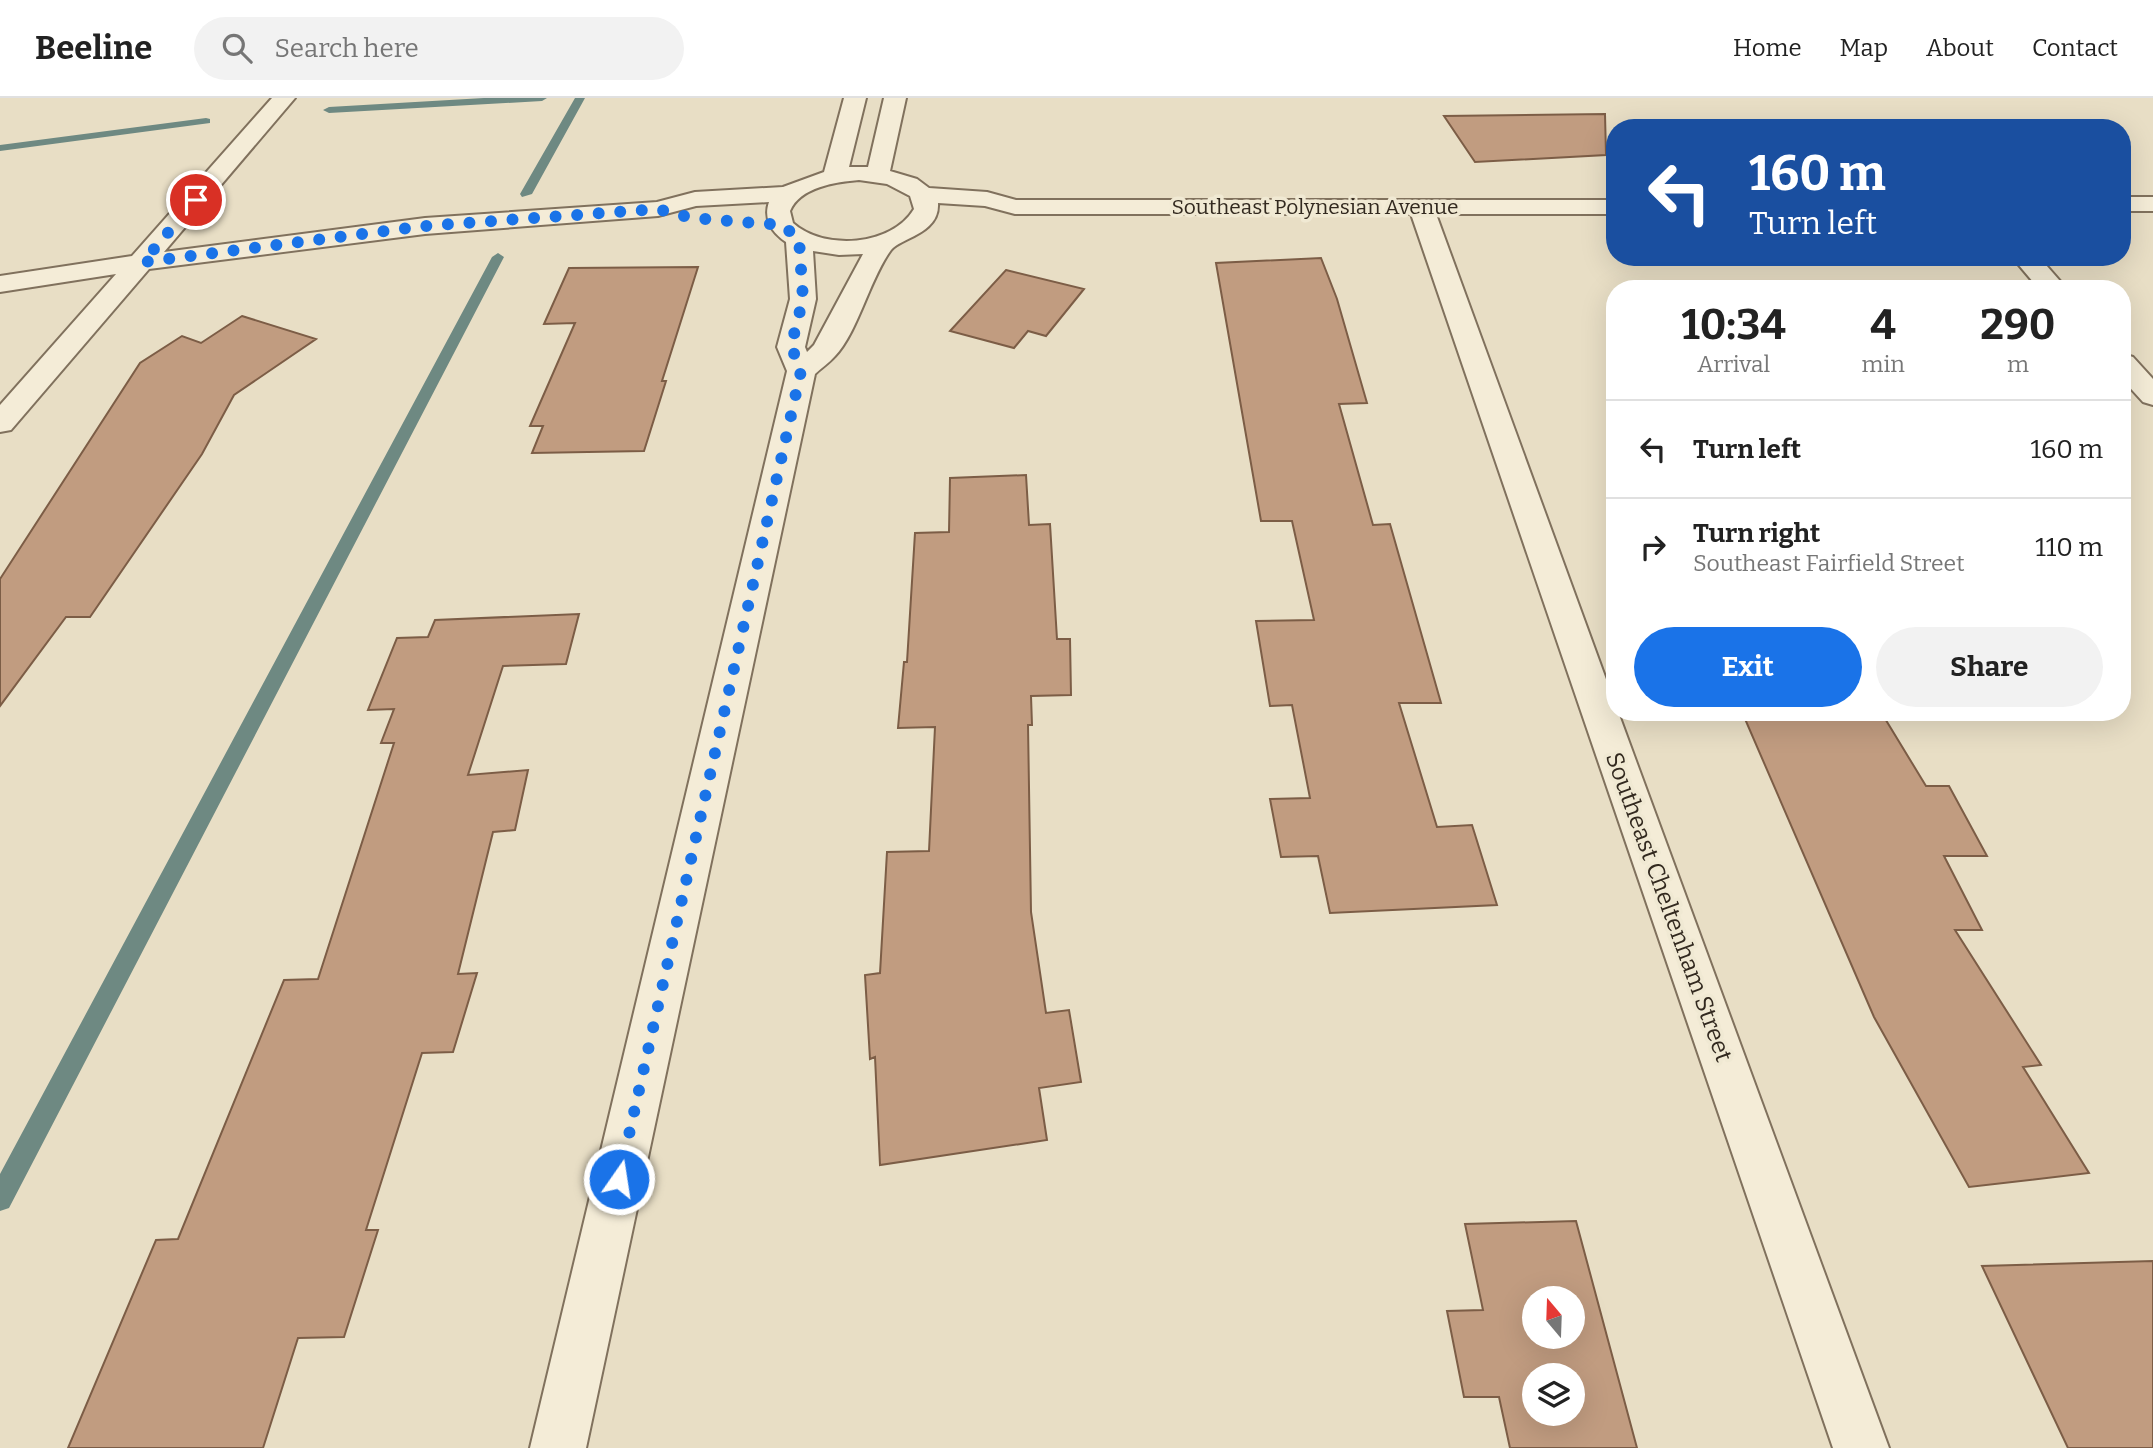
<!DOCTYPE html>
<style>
:root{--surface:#fff;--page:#f2f2f2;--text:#222;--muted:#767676;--line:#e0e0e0;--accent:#1a73e8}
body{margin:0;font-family:Bitter,serif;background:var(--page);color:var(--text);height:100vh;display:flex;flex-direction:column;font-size:26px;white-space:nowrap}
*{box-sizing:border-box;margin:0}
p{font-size:23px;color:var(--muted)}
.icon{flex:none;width:38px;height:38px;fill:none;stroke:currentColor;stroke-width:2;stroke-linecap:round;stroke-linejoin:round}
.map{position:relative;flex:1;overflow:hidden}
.sheet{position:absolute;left:1606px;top:182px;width:525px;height:441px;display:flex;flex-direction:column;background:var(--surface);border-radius:28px;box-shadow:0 7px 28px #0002}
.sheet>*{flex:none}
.top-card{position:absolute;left:1606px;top:21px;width:525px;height:147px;border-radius:28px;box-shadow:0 7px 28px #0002;background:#1a4fa0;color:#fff;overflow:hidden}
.needle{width:46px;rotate:341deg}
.fabs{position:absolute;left:1522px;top:1188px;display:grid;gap:14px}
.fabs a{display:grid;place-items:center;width:63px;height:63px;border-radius:50%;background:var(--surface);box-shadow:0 7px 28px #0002;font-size:35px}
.pin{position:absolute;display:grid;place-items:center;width:60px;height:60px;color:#fff;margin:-30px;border:4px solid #fff;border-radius:50%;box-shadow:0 2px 7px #0007}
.me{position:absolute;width:77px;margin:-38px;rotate:13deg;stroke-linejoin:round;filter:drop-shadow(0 0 5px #0008)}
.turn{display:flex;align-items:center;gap:24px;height:147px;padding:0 28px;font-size:32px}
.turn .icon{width:91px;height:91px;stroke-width:2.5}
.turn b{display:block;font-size:49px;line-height:60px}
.eta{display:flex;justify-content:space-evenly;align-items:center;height:119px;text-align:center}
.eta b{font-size:42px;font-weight:700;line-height:49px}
.cta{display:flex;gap:14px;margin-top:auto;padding:14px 28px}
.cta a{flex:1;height:80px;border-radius:42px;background:var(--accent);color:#fff;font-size:28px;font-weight:700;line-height:80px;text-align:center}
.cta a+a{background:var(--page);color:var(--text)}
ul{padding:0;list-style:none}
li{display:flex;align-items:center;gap:21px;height:98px;padding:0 28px;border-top:2px solid var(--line)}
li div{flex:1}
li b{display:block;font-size:26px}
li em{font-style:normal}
header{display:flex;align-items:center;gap:42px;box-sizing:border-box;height:98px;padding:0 35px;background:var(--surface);border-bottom:2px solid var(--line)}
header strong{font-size:33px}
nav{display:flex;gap:38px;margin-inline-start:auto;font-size:24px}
.search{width:490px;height:63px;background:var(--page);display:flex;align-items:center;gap:18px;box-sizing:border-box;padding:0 24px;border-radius:38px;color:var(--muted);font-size:26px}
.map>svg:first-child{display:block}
</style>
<header>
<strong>Beeline</strong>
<div class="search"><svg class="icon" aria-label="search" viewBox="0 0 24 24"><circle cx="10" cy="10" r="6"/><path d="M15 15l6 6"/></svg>Search here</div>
<nav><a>Home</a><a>Map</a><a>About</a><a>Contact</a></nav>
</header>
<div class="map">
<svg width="2153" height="1350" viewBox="0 0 2153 1350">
<rect width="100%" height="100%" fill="#e8dec5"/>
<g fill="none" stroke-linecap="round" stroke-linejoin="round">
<path fill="#6e8982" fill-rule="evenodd" d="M484,0H547L542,3L329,15L323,12L329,9Z
M575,0H585L532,96L522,99L520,96Z
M206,20L210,21V25L0,53V47Z
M498,155L504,159L9,1110L0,1113V1076L492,159Z"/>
</g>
<path fill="#c19c80" stroke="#7c5d46" stroke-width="2" fill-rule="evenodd" d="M1605,16L1606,57L1475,64L1444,18Z
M1321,160L1337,201L1367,305L1339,306L1373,427L1390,426L1441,605H1399L1437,729L1472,727L1497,807L1330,815L1318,758L1281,759L1270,701L1310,700L1292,607L1270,608L1256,523L1314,522L1292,423H1261L1216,165Z
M698,169L662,283H666L644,353L532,355L543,328H530L575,225L544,226L569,170Z
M1006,172L1084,191L1046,238L1028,233L1014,250L950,233Z
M242,218L316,241L234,297L202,356L90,519H66L0,608V481L140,265L182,238L201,245Z
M1026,377L1029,427L1050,426L1057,541H1070L1071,597L1031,598L1032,627H1028L1031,814L1046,915L1069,912L1081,984L1039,990L1047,1042L880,1067L875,959L870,961L865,877L880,875L887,754L929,753L935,629L898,630L904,564H907L915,435L949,434L950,380Z
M579,516L566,566L503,568L468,677L528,672L515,732L493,734L458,876L477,875L453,954L422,955L366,1132H378L344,1239L298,1240L263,1350H68L156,1142L178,1141L284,882L318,881L394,645H381L394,611L368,612L397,540L428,539L435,522Z
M1742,614H1881L1926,688H1949L1987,758H1944L1982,832H1955L2041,967L2023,969L2089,1075L1969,1089L1874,919Z
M1576,1123L1637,1350H1510L1499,1299H1464L1447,1213L1483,1212L1465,1126ZM1535,1200H1573V1239H1535ZM1535,1278H1573V1316H1535Z
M2153,1163V1350H2068L1982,1168Z"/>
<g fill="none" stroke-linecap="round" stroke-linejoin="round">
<defs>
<path id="minor" d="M272,0H295L164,154L425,120L657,104L695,94L783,89L824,74L844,0H866L849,69H868L884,0H906L890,73L917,81L929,90L987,94L1016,102H1615V116H1436L1615,606V614H1618L1889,1350H1833L1411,116H1015L985,108L938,105C940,136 900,140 891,152C870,180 858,234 835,258C829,265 821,270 815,276L586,1350H530L787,273L777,249L790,201L786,144C772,135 763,121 769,104L696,108L658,118L425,136L149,171L11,332L0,334V307L116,176L0,194V178L132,158ZM859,82L887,86L910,98L914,111C892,148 824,153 793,125L790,113C800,89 836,84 859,82ZM813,153L839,157L863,156L814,247L807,254L805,249L816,201Z
M2123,99H2153V113H2123Z
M2012,159H2039L2067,191H2039Z
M2123,256L2133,259L2153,281V307L2143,304L2123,282Z"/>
</defs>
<use href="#minor" stroke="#80715d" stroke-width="4"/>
<use href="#minor" fill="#f4ecd7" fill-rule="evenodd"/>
</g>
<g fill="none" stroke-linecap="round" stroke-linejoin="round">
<path stroke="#1a73e8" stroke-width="12" stroke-dasharray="0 21.6" d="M196,102L143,164L425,128L658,111L691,120L782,127L799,141L803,201L791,248L801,273L619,1081"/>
</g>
<g text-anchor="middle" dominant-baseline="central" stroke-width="7" stroke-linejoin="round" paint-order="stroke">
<g font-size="21" fill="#32291f" stroke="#f0e9d3">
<text x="1315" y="109">Southeast Polynesian Avenue</text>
</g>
<g font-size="24" fill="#32291f" stroke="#f0e9d3">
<text transform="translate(1669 809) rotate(70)">Southeast Cheltenham Street</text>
</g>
</g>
</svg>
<div class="fabs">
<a><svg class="needle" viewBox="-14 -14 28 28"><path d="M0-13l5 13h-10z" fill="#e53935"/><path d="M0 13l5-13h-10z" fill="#767676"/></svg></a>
<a><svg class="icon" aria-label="layers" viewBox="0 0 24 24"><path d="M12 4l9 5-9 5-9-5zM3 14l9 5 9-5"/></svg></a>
</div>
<div class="pin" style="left:196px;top:102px;background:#d93025"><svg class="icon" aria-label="arrive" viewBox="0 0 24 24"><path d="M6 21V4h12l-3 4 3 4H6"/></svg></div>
<svg class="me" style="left:619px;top:1081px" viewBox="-20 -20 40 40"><circle r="17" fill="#1a73e8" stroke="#fff" stroke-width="3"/><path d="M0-11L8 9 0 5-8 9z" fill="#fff"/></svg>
<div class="top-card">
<div class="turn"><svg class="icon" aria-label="left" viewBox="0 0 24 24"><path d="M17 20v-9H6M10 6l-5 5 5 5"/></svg><div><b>160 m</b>Turn left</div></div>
</div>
<section class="sheet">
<div class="eta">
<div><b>10:34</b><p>Arrival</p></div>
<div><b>4</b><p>min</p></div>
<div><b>290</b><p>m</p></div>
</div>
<ul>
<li><svg class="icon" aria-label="left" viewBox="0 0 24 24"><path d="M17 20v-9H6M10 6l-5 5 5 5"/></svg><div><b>Turn left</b></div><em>160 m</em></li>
<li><svg class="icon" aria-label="right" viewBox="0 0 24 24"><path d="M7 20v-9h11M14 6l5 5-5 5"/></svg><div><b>Turn right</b><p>Southeast Fairfield Street</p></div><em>110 m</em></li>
</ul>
<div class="cta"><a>Exit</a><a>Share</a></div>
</section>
</div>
